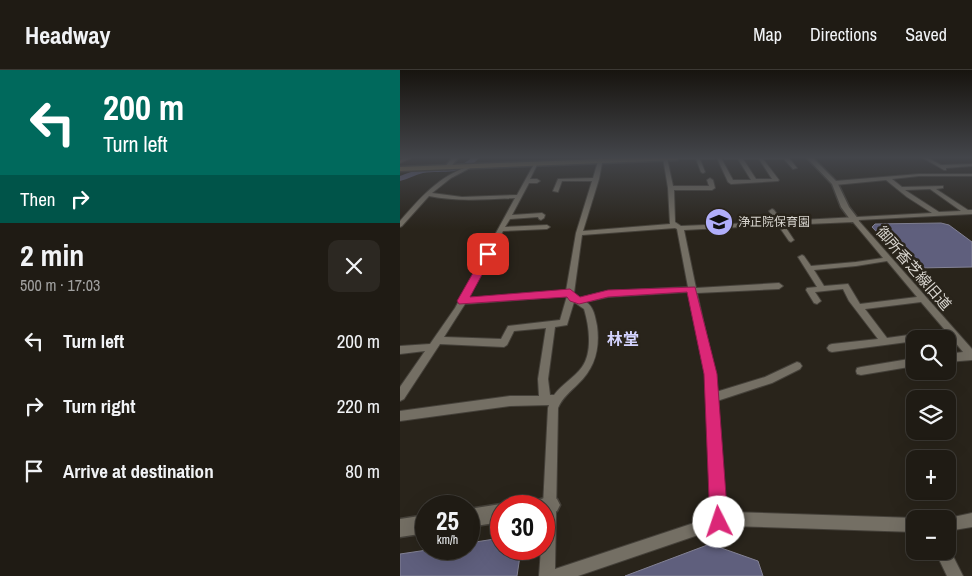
<!DOCTYPE html>
<meta charset="utf-8">
<style>
:root{--surface:#1f1b14;--page:#2c2822;--text:#f1f3f6;--muted:#a1a1a0;--line:#3c3934}
body{margin:0;font-family:"Archivo Narrow","Noto Sans JP",sans-serif;background:var(--page);color:var(--text);height:100vh;display:flex;flex-direction:column;font-size:19px;white-space:nowrap}
*{box-sizing:border-box;margin:0}
p{font-size:16px;color:var(--muted)}
.icon{flex:none;width:28px;height:28px;fill:none;stroke:currentColor;stroke-width:2;stroke-linecap:round;stroke-linejoin:round}
.map{position:relative;flex:1;overflow:hidden}
.details{display:flex;flex-direction:column;background:var(--surface);width:400px}
.details>*{flex:none}
.hud{background:#00695c;color:#fff;overflow:hidden}
.controls{position:absolute;left:506px;top:260px;display:grid;gap:10px}
.controls a{display:grid;place-items:center;width:50px;height:50px;border-radius:10px;background:var(--surface);box-shadow:0 5px 20px #0002,0 0 0 1px var(--line);font-size:25px}
.speed{position:absolute;left:15px;top:425px;display:flex;gap:10px;font-size:25px;font-weight:700;text-align:center}
.speed>*{display:grid;place-content:center;width:65px;height:65px;border-radius:50%;background:var(--surface);box-shadow:0 5px 20px #0002,0 0 0 1px var(--line);line-height:1}
.speed small{font-size:12px;font-weight:400}
.speed .limit{border:8px solid #d22;background:#fff;color:#111}
.pin{position:absolute;display:grid;place-items:center;width:42px;height:42px;color:#fff;margin:-21px;border-radius:10px;box-shadow:0 2px 8px #0006}
.me{position:absolute;width:55px;margin:-28px;rotate:356deg;stroke-linejoin:round;filter:drop-shadow(0 0 4px #0008)}
.turn{display:flex;align-items:center;gap:18px;height:105px;padding:0 20px;font-size:22px}
.turn .icon{width:65px;height:65px;stroke-width:2.5}
.turn b{display:block;font-size:35px;line-height:42px}
.then{display:flex;align-items:center;height:48px;padding:0 20px;background:#0003;gap:10px;font-size:19px}
.round{display:grid;place-items:center;flex:none;width:52px;height:52px;border-radius:10px;background:var(--page)}
.headline{display:flex;align-items:center;justify-content:space-between;height:85px;padding:0 20px}
h1{font-size:30px;font-weight:700;line-height:38px}
ul{padding:0;list-style:none}
li{display:flex;align-items:center;gap:15px;height:65px;padding:0 20px}
li div{flex:1}
li b{display:block;font-size:19px}
li em{font-style:normal}
header{display:flex;align-items:center;gap:30px;box-sizing:border-box;height:70px;padding:0 25px;background:var(--surface);border-bottom:1px solid var(--line)}
header strong{font-size:24px}
nav{display:flex;gap:28px;margin-inline-start:auto;font-size:18px}
main{display:flex;flex:1;min-height:0}
.map>svg:first-child{display:block}
</style>
<header>
<strong>Headway</strong>
<nav><a>Map</a><a>Directions</a><a>Saved</a></nav>
</header>
<main>
<section class="details">
<div class="hud">
<div class="turn"><svg class="icon" aria-label="left" viewBox="0 0 24 24"><path d="M17 20v-9H6M10 6l-5 5 5 5"/></svg><div><b>200 m</b>Turn left</div></div>
<div class="then">Then<svg class="icon" aria-label="right" viewBox="0 0 24 24"><path d="M7 20v-9h11M14 6l5 5-5 5"/></svg></div>
</div>
<div class="headline"><div><h1>2 min</h1><p>500 m · 17:03</p></div><a class="round"><svg class="icon" aria-label="close" viewBox="0 0 24 24"><path d="M6 6l12 12M18 6L6 18"/></svg></a></div>
<ul>
<li><svg class="icon" aria-label="left" viewBox="0 0 24 24"><path d="M17 20v-9H6M10 6l-5 5 5 5"/></svg><div><b>Turn left</b></div><em>200 m</em></li>
<li><svg class="icon" aria-label="right" viewBox="0 0 24 24"><path d="M7 20v-9h11M14 6l5 5-5 5"/></svg><div><b>Turn right</b></div><em>220 m</em></li>
<li><svg class="icon" aria-label="arrive" viewBox="0 0 24 24"><path d="M6 21V4h12l-3 4 3 4H6"/></svg><div><b>Arrive at destination</b></div><em>80 m</em></li>
</ul>
</section>
<div class="map">
<svg width="572" height="506" viewBox="0 0 572 506">
<rect width="100%" height="100%" fill="#29241b"/>
<path fill="#5f5f7d" stroke="#838295" d="M541,153L549,155L572,172V197L517,198L507,194L472,157L475,154Z
M101,468V479H121L117,506H0V484L34,479H69V473Z
M310,474L358,491L363,506H225Z"/>
<g fill="none" stroke-linecap="round" stroke-linejoin="round">
<path fill="#5f5f7d" fill-rule="evenodd" d="M71,88H79C64,106 43,100 23,103C15,105 8,109 0,111V106C8,103 15,100 24,99C40,97 58,101 71,88Z"/>
<defs>
<path id="minor" d="M5,88H11L0,93V90Z
M199,88H203L199,109L183,161L270,154L268,118L263,88H267L273,116H309L307,110L310,108L313,110L315,118L312,120H274L275,152L281,156L376,152L369,141L372,139L374,140L382,151L532,143L507,127L486,110L435,115L432,113L435,111L519,104H572V106H519L492,109L502,117L543,116V118L536,119L568,140H572V144L458,150L572,279V290L548,292V284L563,282L550,266L532,269H515V271L432,282L429,281L427,278L429,275L432,274L478,269L449,231L443,219L415,222L421,231L417,234L414,233L406,220L407,218L417,217L398,187L402,185L404,186L411,196L456,192L483,188L453,152L384,155L394,170L391,172L389,171L378,155L284,160L296,218L379,213L383,216L379,219L297,223L315,304L316,322L365,307L397,292L400,293L402,296L400,299L372,313L317,331L325,443L330,442L515,448L517,449H515V462L330,456L304,463L178,506H139L141,479H144L143,436L148,338L149,335L110,336L0,351V341L110,326H139L138,309L146,258L114,261L107,275L104,277L40,274L4,329L0,331V317L25,281L0,284V276L30,274L55,238L115,128C86,129 58,132 29,126L2,156L0,157V151C20,128 40,105 70,96L72,97L51,108L32,123L62,127L117,125L134,94L138,93L130,109H137L140,111L137,113H129L112,145L142,143L145,145L144,148L141,150L139,149L138,147L110,149L105,157L147,155L150,157L147,159L103,161L68,228L166,221L176,163L192,111H162L158,122L153,121L158,109L193,108ZM530,119L561,141L539,142L505,120ZM275,158L277,159L288,217L208,221L179,228L174,223L182,165ZM487,191L517,227L460,234L448,214L424,216L414,200L456,196ZM288,222L305,304L312,447L155,499L158,338C162,328 171,321 178,314C195,298 200,279 197,256C195,247 194,237 186,232L208,227ZM167,226L160,250L108,256L101,269L44,267L65,234ZM174,232L184,239C189,255 193,282 182,297C174,308 162,314 154,325H150L148,309L155,257L167,255ZM521,232L545,260L487,268L465,239Z
M280,88H316L314,89H300L305,102L303,103L301,102L296,89H282Z
M317,88H321L333,110H351L338,89H325L323,88H389L397,98L393,99L384,89H363L379,110L378,111L331,114L328,112ZM343,89H359L372,109H356Z
M523,88H528L541,95L572,94V96L546,98V100H544Z
M515,288V296L461,305L457,304L456,301L457,298L461,297Z
M572,443V457L548,461V449H544Z
M548,476L563,506H547L535,481H548Z"/>
<path id="tertiary" d="M52,88H58L49,99H45L44,98Z
M407,88H413L437,112L449,137L459,150L458,152H452L441,137L432,114Z
M151,426L157,429L160,435L157,441L144,445V436H135L138,430Z
M101,434L106,436H101V452L69,457V439Z
M26,445V463L0,467V449Z"/>
<path id="secondary" d="M226,88H280L277,90L0,101V97Z"/>
</defs>
<use href="#minor" stroke="#45413a" stroke-width="2"/>
<use href="#tertiary" stroke="#45413a" stroke-width="3"/>
<use href="#secondary" stroke="#45413a" stroke-width="3"/>
<use href="#minor" fill="#746f64" fill-rule="evenodd"/>
<use href="#tertiary" fill="#746f64" fill-rule="evenodd"/>
<use href="#secondary" fill="#817353" fill-rule="evenodd"/>
</g>
<linearGradient id="sky" x2="0" y2="1"><stop stop-color="#17140f"/><stop offset="0.55" stop-color="#43454a"/><stop offset="1" stop-color="#43454a" stop-opacity="0"/></linearGradient>
<rect width="572" height="159" fill="url(#sky)"/>
<path fill="#db2777" stroke="#8e194d" d="M85,182H92L93,184L70,227L170,219L180,227L208,220L295,217L317,304L328,452L325,458L319,461L312,458L310,452L304,304L287,222L208,227L179,234L170,231L167,227L59,234L57,231Z"/>
<defs>
<symbol id="school-disc" viewBox="-11 -11 22 22"><circle r="9.5" fill="#b0aefa" stroke="#29241b"/><path d="M0-5L7-2L0 1L-7-2ZM-4 1L0 2.5L4 1V4Q0 6-4 4Z" fill="#111"/></symbol>
</defs>
<g fill-rule="evenodd">
<use href="#school-disc" x="303" y="136" width="32" height="32"/>
</g>
<g text-anchor="middle" dominant-baseline="central" stroke-width="5" stroke-linejoin="round" paint-order="stroke">
<g font-size="12" fill="#d7d4ce" stroke="#29241b" text-anchor="start">
<text x="338" y="152">浄正院保育園</text>
</g>
<g font-size="15" fill="#d7d4ce" stroke="#29241b">
<text transform="translate(514 198) rotate(49)">御所香芝線旧道</text>
</g>
<g font-size="16" font-weight="bold" fill="#d3d3fe" stroke="#29241b">
<text x="223" y="269">林堂</text>
</g>
</g>
</svg>
<div class="controls">
<a><svg class="icon" aria-label="search" viewBox="0 0 24 24"><circle cx="10" cy="10" r="6"/><path d="M15 15l6 6"/></svg></a>
<a><svg class="icon" aria-label="layers" viewBox="0 0 24 24"><path d="M12 4l9 5-9 5-9-5zM3 14l9 5 9-5"/></svg></a>
<a>+</a>
<a>−</a>
</div>
<div class="speed"><div>25<small>km/h</small></div><div class="limit">30</div></div>
<div class="pin" style="left:88px;top:184px;background:#d93025"><svg class="icon" aria-label="arrive" viewBox="0 0 24 24"><path d="M6 21V4h12l-3 4 3 4H6"/></svg></div>
<svg class="me" style="left:319px;top:452px" viewBox="-20 -20 40 40"><circle r="19" fill="#fff"/><path d="M0-13L10 11 0 6-10 11z" fill="#db2777"/></svg>
</div>
</main>
